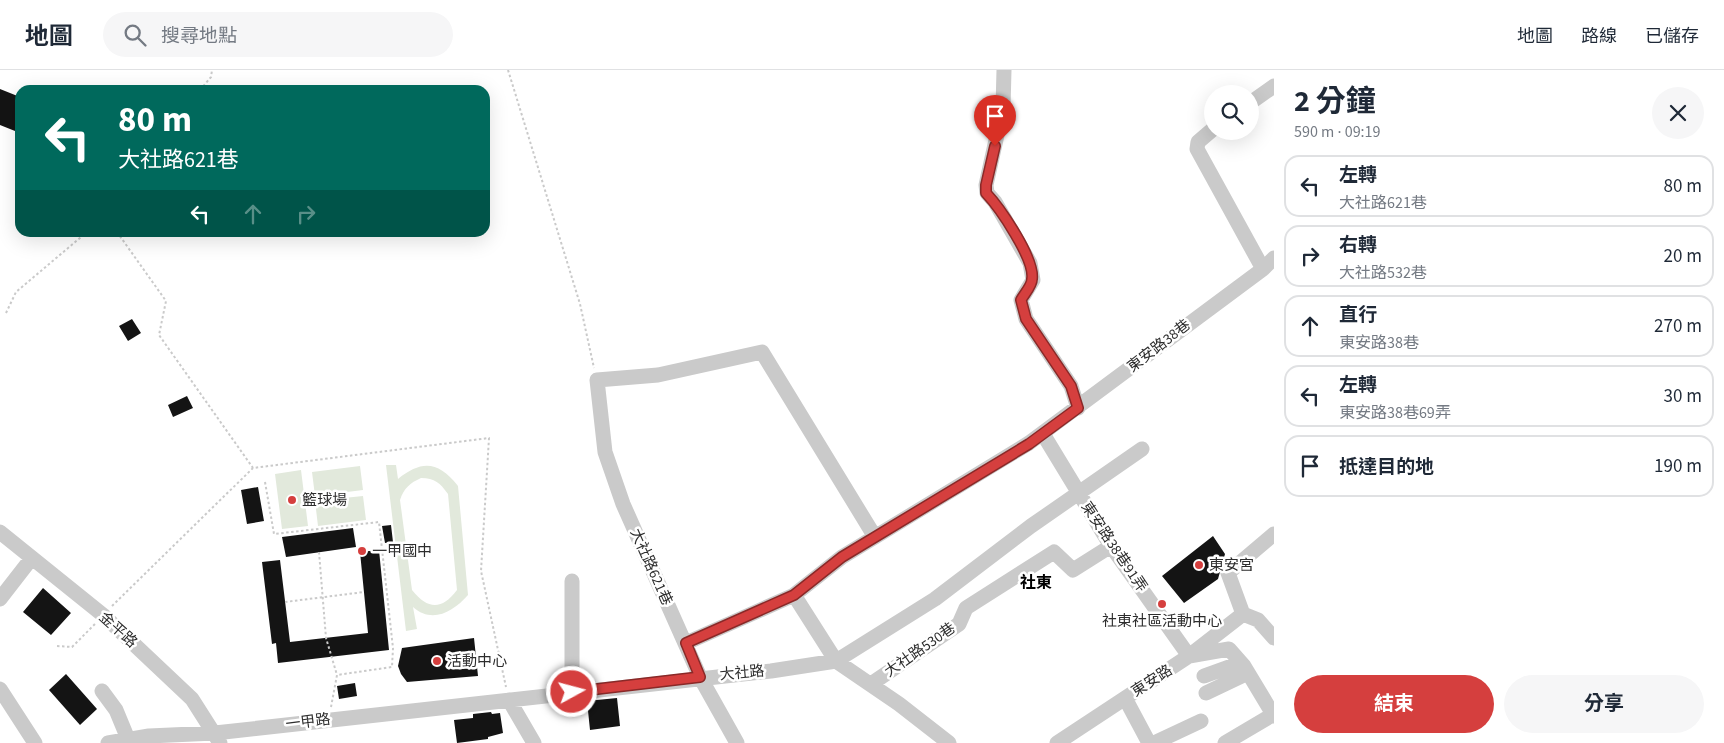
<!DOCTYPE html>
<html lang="zh-TW">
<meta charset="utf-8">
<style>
:root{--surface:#fff;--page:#f6f6f7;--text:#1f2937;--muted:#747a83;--line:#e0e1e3;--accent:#d53f3e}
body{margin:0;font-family:"Source Sans 3","Noto Sans TC",sans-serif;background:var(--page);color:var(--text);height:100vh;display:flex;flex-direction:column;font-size:19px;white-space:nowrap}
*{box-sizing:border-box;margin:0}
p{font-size:16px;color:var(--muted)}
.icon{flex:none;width:28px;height:28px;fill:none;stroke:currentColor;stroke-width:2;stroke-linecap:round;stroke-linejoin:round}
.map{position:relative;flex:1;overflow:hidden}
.drawer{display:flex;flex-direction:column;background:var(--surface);width:450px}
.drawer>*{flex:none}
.hud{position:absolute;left:15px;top:15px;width:475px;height:152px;border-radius:15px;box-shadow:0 5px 20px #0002;background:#00695c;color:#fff;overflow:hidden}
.controls{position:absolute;left:1204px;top:15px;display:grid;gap:10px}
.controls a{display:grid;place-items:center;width:55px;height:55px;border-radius:50%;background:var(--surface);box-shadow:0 5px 20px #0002;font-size:25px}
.pin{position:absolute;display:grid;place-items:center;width:42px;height:42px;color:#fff;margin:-51px -21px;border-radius:50% 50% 50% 0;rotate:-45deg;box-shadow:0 0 5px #0007}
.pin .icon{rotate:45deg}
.me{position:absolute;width:55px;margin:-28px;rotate:83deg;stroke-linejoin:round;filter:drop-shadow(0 0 4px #0008)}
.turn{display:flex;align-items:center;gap:18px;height:105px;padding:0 20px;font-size:22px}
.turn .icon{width:65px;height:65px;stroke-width:2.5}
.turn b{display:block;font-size:35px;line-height:42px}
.lanes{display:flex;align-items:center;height:48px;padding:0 20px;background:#0003;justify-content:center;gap:25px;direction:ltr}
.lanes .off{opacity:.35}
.round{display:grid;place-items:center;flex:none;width:52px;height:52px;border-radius:26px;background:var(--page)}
.head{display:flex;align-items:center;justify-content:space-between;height:85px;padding:0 20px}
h1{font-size:30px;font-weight:700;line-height:38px}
.action{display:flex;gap:10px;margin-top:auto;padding:10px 20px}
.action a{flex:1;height:58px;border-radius:30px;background:var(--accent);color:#fff;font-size:20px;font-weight:700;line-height:58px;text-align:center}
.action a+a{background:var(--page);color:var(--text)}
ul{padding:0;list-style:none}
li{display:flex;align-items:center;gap:15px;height:62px;margin:0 10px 8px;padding:0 10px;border:2px solid var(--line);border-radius:15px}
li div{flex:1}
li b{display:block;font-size:19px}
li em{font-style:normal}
header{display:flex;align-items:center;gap:30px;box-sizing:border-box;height:70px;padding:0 25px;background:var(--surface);border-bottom:1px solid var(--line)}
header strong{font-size:24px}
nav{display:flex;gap:28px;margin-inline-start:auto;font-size:18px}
.search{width:350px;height:45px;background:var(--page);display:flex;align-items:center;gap:12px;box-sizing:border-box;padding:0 18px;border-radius:28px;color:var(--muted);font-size:19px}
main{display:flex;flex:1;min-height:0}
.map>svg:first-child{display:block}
</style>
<header>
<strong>地圖</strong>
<div class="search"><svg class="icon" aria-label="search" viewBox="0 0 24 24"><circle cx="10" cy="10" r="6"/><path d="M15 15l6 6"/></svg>搜尋地點</div>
<nav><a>地圖</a><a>路線</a><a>已儲存</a></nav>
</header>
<main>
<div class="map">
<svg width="1274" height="673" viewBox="0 0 1274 673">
<rect width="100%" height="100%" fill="#fff"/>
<path fill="#e2e9dc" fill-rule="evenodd" d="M386,395H396L398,409C422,390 438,391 458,416L468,525C453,542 432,554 413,537L417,559L406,561ZM421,408C435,408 440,413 448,424L457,520C442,540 428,540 412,520L400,430C404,418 410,413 421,408Z
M360,396L363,420L315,426L312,402Z
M301,400L308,456L282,459L275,404Z
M363,426L366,450L318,456L315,431Z"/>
<path fill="#141414" d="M0,19L20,27V63L0,55Z
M132,249L141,263L128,271L119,256Z
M187,326L193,338L173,347L168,335Z
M258,417L264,451L247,454L241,420Z
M391,455L393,472L385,473L382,456Z
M353,458L356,477L286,487L282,467Z
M1213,466L1225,484L1218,509L1184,533L1162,506Z
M379,480L389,580L278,593L276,573L272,574L262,492L280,490L290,572L368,563L360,482Z
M43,518L71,543L51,565L23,542Z
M474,568L478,606L407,612L401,604L398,596L402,578Z
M66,604L97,639L80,655L49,620Z
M355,613L357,626L339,629L337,616Z
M617,628L620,656L590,660L587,631Z
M491,642L492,644L500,643L503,663L488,667V669L457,673L454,650L473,648V644Z"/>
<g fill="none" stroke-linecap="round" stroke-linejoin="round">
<path stroke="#cacaca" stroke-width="2" stroke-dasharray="2.5 2.5" stroke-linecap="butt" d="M508,0L580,234L594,298
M200,20L211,7L212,0
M117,162L166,231L159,265L253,398
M6,243L16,222L87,162
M265,412L274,464L379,452L393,578L392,597L337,605
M319,482L326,568L337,605L331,637
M285,532L364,522
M112,536L253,398L489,368L481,501L506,617
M57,576L72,577L95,554"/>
<path stroke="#cacaca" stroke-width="15" d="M1004,0L1003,38L986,115L987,123L995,132L1030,193L1033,210L1021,230L1026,249L1071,316L1078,338
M1250,33L1274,16
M1212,60L1198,72L1197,79L1263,199
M1043,364L1111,476L1189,586L1229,579L1244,596L1274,646
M0,462L103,545L192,629L220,673
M572,511V622
M794,525L836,591L935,529L1031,456L1142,379
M0,529L31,489
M1243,544L1228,503L1274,464
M1243,544L1258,550L1274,568
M686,573L794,525L842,487L1029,373L1263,199L1274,188
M1204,606L1240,593
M871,614L959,554L966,538L1054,482L1073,500L1111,476
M0,619L35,673
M102,621L116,640L128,669L125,673
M1206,623L1248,603
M1125,628L1149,673
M509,630L534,673
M108,673L149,666L215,663L771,601L836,591L899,634L949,673
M737,673L700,607L623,434L605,382L597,310L658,305L762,282L875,467
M1057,673L1189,586L1243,544
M1154,673L1201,651
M1225,673L1274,644"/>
</g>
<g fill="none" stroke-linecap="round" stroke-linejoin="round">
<defs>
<path id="route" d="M572,622L700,607L686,573L794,525L842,487L1029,374L1078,338L1071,316L1026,249L1021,230C1024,224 1032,216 1032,209C1035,189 1000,138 986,123V115L995,76"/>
</defs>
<use href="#route" stroke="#8a2928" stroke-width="12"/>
<use href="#route" stroke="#d53f3e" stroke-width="9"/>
</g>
<g fill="#d53f3e" stroke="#fff" stroke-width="2">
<circle cx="292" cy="430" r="5"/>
<circle cx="362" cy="481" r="5"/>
<circle cx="1199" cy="495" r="5"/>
<circle cx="1162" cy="534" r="5"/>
<circle cx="437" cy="591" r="5"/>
</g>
<g text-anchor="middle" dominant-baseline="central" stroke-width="5" stroke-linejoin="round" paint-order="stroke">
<g font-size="15" fill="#2d2d2d" stroke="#fff">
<text transform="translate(1159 276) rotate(-38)">東安路38巷</text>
<text transform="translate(1114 477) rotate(56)">東安路38巷91弄</text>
<text transform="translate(651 497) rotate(66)">大社路621巷</text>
<text transform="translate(118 560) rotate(42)">金平路</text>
<text transform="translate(920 580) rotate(-35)">大社路530巷</text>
<text transform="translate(742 603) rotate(-5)">大社路</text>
<text transform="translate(1152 611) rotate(-33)">東安路</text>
<text transform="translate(308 652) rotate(-7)">一甲路</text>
</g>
<g font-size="15" fill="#2d2d2d" stroke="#fff" text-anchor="start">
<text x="302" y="430">籃球場</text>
<text x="372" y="481">一甲國中</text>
<text x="1209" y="495">東安宮</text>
<text x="1162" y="551" text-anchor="middle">社東社區活動中心</text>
<text x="447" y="591">活動中心</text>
</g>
<g font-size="16" font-weight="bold" fill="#000" stroke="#fff">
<text x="1036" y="513">社東</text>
</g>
</g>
</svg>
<div class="controls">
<a><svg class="icon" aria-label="search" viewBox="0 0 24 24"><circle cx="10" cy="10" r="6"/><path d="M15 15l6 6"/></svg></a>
</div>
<div class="pin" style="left:995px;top:76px;background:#d93025"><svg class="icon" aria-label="arrive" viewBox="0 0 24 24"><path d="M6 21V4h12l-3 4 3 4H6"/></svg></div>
<svg class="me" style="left:572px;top:622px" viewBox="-20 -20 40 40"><circle r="17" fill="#d53f3e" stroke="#fff" stroke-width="3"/><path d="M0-11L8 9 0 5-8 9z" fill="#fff"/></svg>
<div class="hud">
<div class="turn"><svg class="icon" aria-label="left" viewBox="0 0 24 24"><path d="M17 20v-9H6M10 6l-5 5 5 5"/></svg><div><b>80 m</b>大社路621巷</div></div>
<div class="lanes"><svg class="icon" aria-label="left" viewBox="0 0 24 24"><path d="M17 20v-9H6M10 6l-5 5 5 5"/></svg><svg class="icon off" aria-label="ahead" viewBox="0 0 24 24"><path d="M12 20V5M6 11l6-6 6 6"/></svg><svg class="icon off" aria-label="right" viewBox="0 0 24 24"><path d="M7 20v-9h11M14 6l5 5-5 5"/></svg></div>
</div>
</div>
<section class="drawer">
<div class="head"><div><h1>2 分鐘</h1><p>590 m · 09:19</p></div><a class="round"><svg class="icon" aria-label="close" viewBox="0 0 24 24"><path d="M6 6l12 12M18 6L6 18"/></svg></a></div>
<ul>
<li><svg class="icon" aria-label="left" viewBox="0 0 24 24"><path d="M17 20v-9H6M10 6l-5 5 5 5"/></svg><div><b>左轉</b><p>大社路621巷</p></div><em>80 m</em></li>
<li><svg class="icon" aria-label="right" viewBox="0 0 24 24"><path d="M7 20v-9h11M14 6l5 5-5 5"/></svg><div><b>右轉</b><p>大社路532巷</p></div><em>20 m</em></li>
<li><svg class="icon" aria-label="ahead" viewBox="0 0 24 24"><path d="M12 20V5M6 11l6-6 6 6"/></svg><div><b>直行</b><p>東安路38巷</p></div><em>270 m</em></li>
<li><svg class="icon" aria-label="left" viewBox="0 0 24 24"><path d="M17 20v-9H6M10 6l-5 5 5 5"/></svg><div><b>左轉</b><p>東安路38巷69弄</p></div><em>30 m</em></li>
<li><svg class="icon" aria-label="arrive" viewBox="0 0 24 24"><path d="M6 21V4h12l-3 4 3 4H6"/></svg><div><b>抵達目的地</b></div><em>190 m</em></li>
</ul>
<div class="action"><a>結束</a><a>分享</a></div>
</section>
</main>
